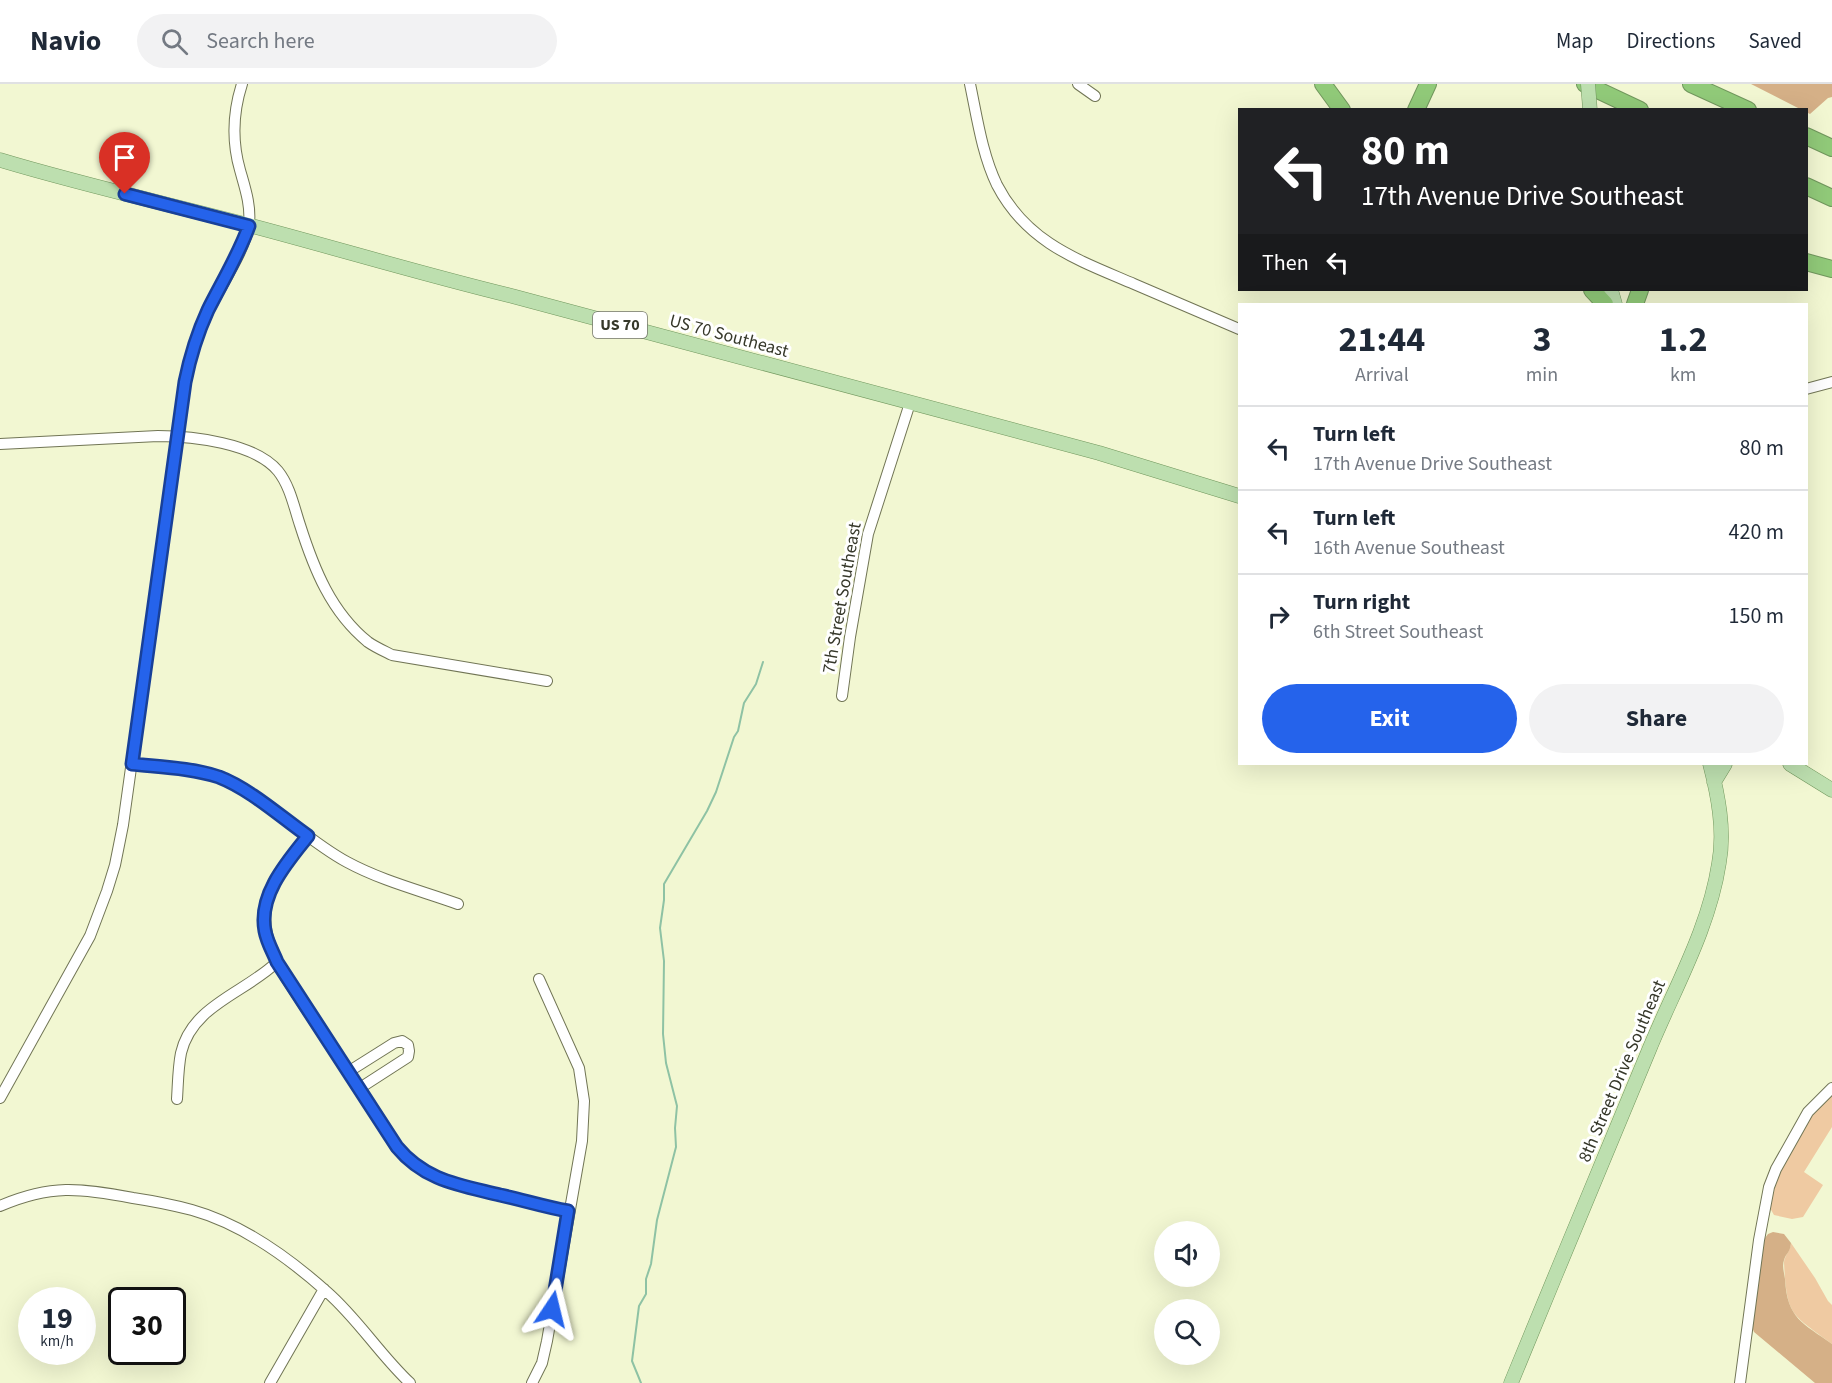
<!DOCTYPE html>
<style>
:root{--surface:#fff;--page:#f2f2f3;--text:#1f2937;--muted:#747a83;--line:#e0e1e3;--accent:#2563eb}
body{margin:0;font-family:"Source Sans 3",sans-serif;background:var(--page);color:var(--text);height:100vh;display:flex;flex-direction:column;font-size:22px;white-space:nowrap}
*{box-sizing:border-box;margin:0}
p{font-size:20px;color:var(--muted)}
.icon{flex:none;width:33px;height:33px;fill:none;stroke:currentColor;stroke-width:2;stroke-linecap:round;stroke-linejoin:round}
.map{position:relative;flex:1;overflow:hidden}
.panel{position:absolute;left:1238px;top:219px;width:570px;height:462px;display:flex;flex-direction:column;background:var(--surface);border-radius:0px;box-shadow:0 6px 24px #0002}
.panel>*{flex:none}
.top-card{position:absolute;left:1238px;top:24px;width:570px;height:183px;border-radius:0px;box-shadow:0 6px 24px #0002;background:#202124;color:#fff;overflow:hidden}
.fabs{position:absolute;left:1154px;top:1137px;display:grid;gap:12px}
.fabs a{display:grid;place-items:center;width:66px;height:66px;border-radius:50%;background:var(--surface);box-shadow:0 6px 24px #0002;font-size:30px}
.speed{position:absolute;left:18px;top:1203px;display:flex;gap:12px;font-size:30px;font-weight:700;text-align:center}
.speed>*{display:grid;place-content:center;width:78px;height:78px;border-radius:50%;background:var(--surface);box-shadow:0 6px 24px #0002;line-height:1}
.speed small{font-size:15px;font-weight:400}
.speed .limit{border:3px solid #111;border-radius:9px;background:#fff;color:#111}
.pin{position:absolute;display:grid;place-items:center;width:51px;height:51px;color:#fff;margin:-62px -26px;border-radius:50% 50% 50% 0;rotate:-45deg;box-shadow:0 0 6px #0007}
.pin .icon{rotate:45deg}
.me{position:absolute;width:66px;margin:-33px;rotate:10deg;stroke-linejoin:round;filter:drop-shadow(0 0 4px #0008)}
.turn{display:flex;align-items:center;gap:21px;height:126px;padding:0 24px;font-size:27px}
.turn .icon{width:78px;height:78px;stroke-width:2.5}
.turn b{display:block;font-size:42px;line-height:51px}
.then{display:flex;align-items:center;height:57px;padding:0 24px;background:#0003;gap:12px;font-size:22px}
.eta{display:flex;justify-content:space-evenly;align-items:center;height:102px;text-align:center}
.eta b{font-size:36px;font-weight:700;line-height:42px}
.button{display:flex;gap:12px;margin-top:auto;padding:12px 24px}
.button a{flex:1;height:69px;border-radius:36px;background:var(--accent);color:#fff;font-size:24px;font-weight:700;line-height:69px;text-align:center}
.button a+a{background:var(--page);color:var(--text)}
ul{padding:0;list-style:none}
li{display:flex;align-items:center;gap:18px;height:84px;padding:0 24px;border-top:2px solid var(--line)}
li div{flex:1}
li b{display:block;font-size:22px}
li em{font-style:normal}
header{display:flex;align-items:center;gap:36px;box-sizing:border-box;height:84px;padding:0 30px;background:var(--surface);border-bottom:2px solid var(--line)}
header strong{font-size:28px}
nav{display:flex;gap:33px;margin-inline-start:auto;font-size:21px}
.search{width:420px;height:54px;background:var(--page);display:flex;align-items:center;gap:15px;box-sizing:border-box;padding:0 21px;border-radius:33px;color:var(--muted);font-size:22px}
.map>svg:first-child{display:block}
</style>
<header>
<strong>Navio</strong>
<div class="search"><svg class="icon" aria-label="search" viewBox="0 0 24 24"><circle cx="10" cy="10" r="6"/><path d="M15 15l6 6"/></svg>Search here</div>
<nav><a>Map</a><a>Directions</a><a>Saved</a></nav>
</header>
<div class="map">
<svg width="1832" height="1299" viewBox="0 0 1832 1299">
<rect width="100%" height="100%" fill="#f2f7d2"/>
<path fill="#efcaa2" d="M1832,1009V1043L1804,1088L1823,1101L1803,1133L1792,1135L1774,1131L1770,1124L1776,1093L1810,1032Z
M1791,1159L1815,1194L1828,1217L1832,1221V1260C1791,1229 1787,1233 1784,1179C1784,1172 1790,1168 1791,1159Z"/>
<path fill="#d5b087" d="M1751,0H1832V13L1828,14L1810,30L1806,28V26L1800,25Z
M1773,1148L1784,1150L1791,1159C1790,1169 1786,1169 1784,1176C1782,1182 1784,1189 1785,1195C1787,1235 1803,1239 1832,1260V1299H1815L1754,1248L1751,1240L1762,1158L1768,1150Z"/>
<g fill="none" stroke-linecap="round" stroke-linejoin="round">
<path stroke="#8ec2a4" stroke-width="2" d="M641,1299L632,1277L639,1222L646,1210V1195L651,1180L657,1136L676,1063L675,1044L677,1022L666,979L663,950L664,877L660,844L664,816V800L707,727L716,708L734,653L738,647L744,619L756,600L763,578"/>
<defs>
<path id="minor" d="M970,0C977,33 982,70 997,101C1027,159 1078,176 1134,200C1169,215 1204,230 1239,245
M1078,0L1095,12
M1806,305L1832,298
M0,360L158,352C192,352 255,359 278,387C290,402 294,423 300,441C314,485 331,528 368,558C375,563 384,567 392,571L547,597
M842,612L850,553L868,450L910,319
M132,680C161,683 195,683 222,694C266,713 304,755 347,778C382,797 422,807 458,820
M308,752C264,806 249,830 286,894L397,1063C425,1097 460,1102 500,1111C523,1116 545,1123 568,1127
M348,988L394,959L402,957L408,961L409,967L408,973L360,1004
M0,1014L90,852L107,807L115,781L123,741L185,298C191,272 198,248 210,224C221,201 246,165 249,140C251,121 245,104 240,86C232,58 233,28 242,0
M177,1015C178,1000 178,984 181,969C192,921 245,909 277,878
M0,1122C51,1100 80,1104 133,1114C153,1117 173,1121 192,1126C242,1140 289,1174 327,1208C358,1235 380,1271 410,1299
M270,1299L324,1205
M532,1299L542,1279L547,1257L582,1057L584,1017L579,984L539,895
M1740,1299L1759,1156L1769,1103L1776,1085L1808,1028L1832,1004"/>
<path id="major" d="M0,76C83,101 168,120 252,142C339,165 425,191 512,212L1099,369L1239,412
M1611,206L1615,220
M1790,680L1832,706
M1714,698L1725,680
M1511,1299C1557,1188 1602,1077 1649,966C1674,905 1709,845 1719,779C1725,746 1718,711 1710,680"/>
<path id="highway" d="M1323,0L1342,26
M1585,0L1640,26
M1691,0L1748,26
M1416,26L1428,0
M1806,52L1832,64
M1806,102L1832,114
M1806,178L1832,185
M1592,206L1605,220
M1635,220L1640,206"/>
</defs>
<use href="#minor" stroke="#717555" stroke-width="12"/>
<use href="#major" stroke="#71975d" stroke-width="15"/>
<use href="#highway" stroke="#71975d" stroke-width="18"/>
<use href="#minor" stroke="#fff" stroke-width="10"/>
<use href="#major" stroke="#bddfaf" stroke-width="14"/>
<use href="#highway" stroke="#91ca79" stroke-width="16"/>
<defs>
<path id="major-bridge" d="M1588,0L1590,26"/>
</defs>
<use href="#major-bridge" stroke="#71975d" stroke-width="15" stroke-linecap="butt"/>
<use href="#major-bridge" stroke="#bddfaf" stroke-width="14"/>
</g>
<g fill="none" stroke-linecap="round" stroke-linejoin="round">
<defs>
<path id="route" d="M125,110L249,142C238,172 222,198 208,226C197,250 190,273 185,298L132,680C160,683 192,684 219,693C250,705 281,733 308,752C287,778 258,811 265,847C267,858 273,868 277,878L397,1063C425,1097 460,1101 500,1111C523,1116 545,1123 568,1127L552,1225"/>
</defs>
<use href="#route" stroke="#184099" stroke-width="15"/>
<use href="#route" stroke="#2563eb" stroke-width="10"/>
</g>
<g text-anchor="middle" dominant-baseline="central" stroke-width="6" stroke-linejoin="round" paint-order="stroke">
<rect fill="#fff" stroke="#72746a" stroke-width="1.5" x="593" y="228" width="54" height="26" rx="4.5"/>
<g font-size="16" font-weight="bold" fill="#36382a">
<text x="620" y="241">US 70</text>
</g>
<g font-size="18" fill="#36382a" stroke="#fff">
<text transform="translate(729 252) rotate(15)">US 70 Southeast</text>
<text transform="translate(842 514) rotate(-80)">7th Street Southeast</text>
<text transform="translate(1622 987) rotate(-67)">8th Street Drive Southeast</text>
</g>
</g>
</svg>
<div class="fabs">
<a><svg class="icon" aria-label="sound" viewBox="0 0 24 24"><path d="M4 9h4l5-4v14l-5-4H4zM17 9q2 3 0 6"/></svg></a>
<a><svg class="icon" aria-label="search" viewBox="0 0 24 24"><circle cx="10" cy="10" r="6"/><path d="M15 15l6 6"/></svg></a>
</div>
<div class="speed"><div>19<small>km/h</small></div><div class="limit">30</div></div>
<div class="pin" style="left:125px;top:110px;background:#d93025"><svg class="icon" aria-label="arrive" viewBox="0 0 24 24"><path d="M6 21V4h12l-3 4 3 4H6"/></svg></div>
<svg class="me" style="left:552px;top:1225px" viewBox="-20 -20 40 40"><path d="M0-17L14 15 0 8-14 15z" fill="#2563eb" stroke="#fff" stroke-width="4"/></svg>
<div class="top-card">
<div class="turn"><svg class="icon" aria-label="left" viewBox="0 0 24 24"><path d="M17 20v-9H6M10 6l-5 5 5 5"/></svg><div><b>80 m</b>17th Avenue Drive Southeast</div></div>
<div class="then">Then<svg class="icon" aria-label="left" viewBox="0 0 24 24"><path d="M17 20v-9H6M10 6l-5 5 5 5"/></svg></div>
</div>
<section class="panel">
<div class="eta">
<div><b>21:44</b><p>Arrival</p></div>
<div><b>3</b><p>min</p></div>
<div><b>1.2</b><p>km</p></div>
</div>
<ul>
<li><svg class="icon" aria-label="left" viewBox="0 0 24 24"><path d="M17 20v-9H6M10 6l-5 5 5 5"/></svg><div><b>Turn left</b><p>17th Avenue Drive Southeast</p></div><em>80 m</em></li>
<li><svg class="icon" aria-label="left" viewBox="0 0 24 24"><path d="M17 20v-9H6M10 6l-5 5 5 5"/></svg><div><b>Turn left</b><p>16th Avenue Southeast</p></div><em>420 m</em></li>
<li><svg class="icon" aria-label="right" viewBox="0 0 24 24"><path d="M7 20v-9h11M14 6l5 5-5 5"/></svg><div><b>Turn right</b><p>6th Street Southeast</p></div><em>150 m</em></li>
</ul>
<div class="button"><a>Exit</a><a>Share</a></div>
</section>
</div>
